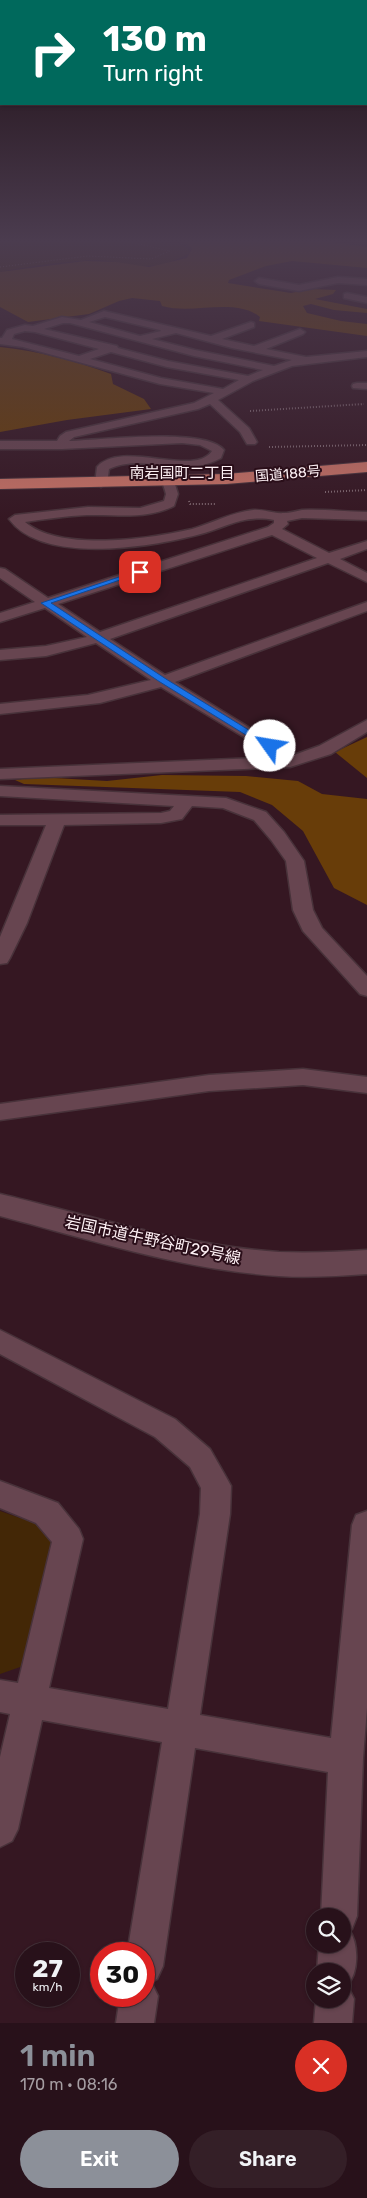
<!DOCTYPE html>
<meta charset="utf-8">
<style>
:root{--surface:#28111a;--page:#341f27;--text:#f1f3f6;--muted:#a59da2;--line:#443139;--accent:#8c9099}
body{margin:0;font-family:Rubik,"Noto Sans JP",sans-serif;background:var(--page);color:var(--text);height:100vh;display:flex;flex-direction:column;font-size:19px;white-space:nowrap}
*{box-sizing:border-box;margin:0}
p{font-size:16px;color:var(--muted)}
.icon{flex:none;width:28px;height:28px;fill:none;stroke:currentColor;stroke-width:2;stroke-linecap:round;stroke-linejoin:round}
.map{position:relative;height:2023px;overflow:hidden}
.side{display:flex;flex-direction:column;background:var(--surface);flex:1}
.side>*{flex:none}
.guide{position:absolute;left:0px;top:0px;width:368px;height:105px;box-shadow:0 1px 4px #0004,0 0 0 1px var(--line);background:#00695c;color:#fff;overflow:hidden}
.tools{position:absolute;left:306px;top:1908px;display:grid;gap:10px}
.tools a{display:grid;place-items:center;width:45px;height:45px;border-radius:50%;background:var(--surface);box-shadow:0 1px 4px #0004,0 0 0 1px var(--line);font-size:25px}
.speed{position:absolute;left:15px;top:1942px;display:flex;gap:10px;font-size:25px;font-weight:700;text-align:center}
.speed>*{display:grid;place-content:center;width:65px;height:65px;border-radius:50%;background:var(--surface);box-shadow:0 1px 4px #0004,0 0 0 1px var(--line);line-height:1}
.speed small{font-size:12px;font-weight:400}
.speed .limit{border:8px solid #d22;background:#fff;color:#111}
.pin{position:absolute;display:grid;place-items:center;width:42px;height:42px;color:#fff;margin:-21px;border-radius:10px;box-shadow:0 2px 8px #0006}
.me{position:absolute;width:55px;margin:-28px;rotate:302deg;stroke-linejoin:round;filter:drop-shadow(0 0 4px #0008)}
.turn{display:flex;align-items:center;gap:18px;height:105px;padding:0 20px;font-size:22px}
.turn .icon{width:65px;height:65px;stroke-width:2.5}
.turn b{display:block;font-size:35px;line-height:42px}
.round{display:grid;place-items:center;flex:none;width:52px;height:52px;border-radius:26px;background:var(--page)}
.overview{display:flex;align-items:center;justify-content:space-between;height:85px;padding:0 20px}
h1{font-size:30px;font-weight:600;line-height:38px;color:var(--accent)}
.action{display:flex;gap:10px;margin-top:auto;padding:10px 20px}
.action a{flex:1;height:58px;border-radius:30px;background:var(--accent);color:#fff;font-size:20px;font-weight:600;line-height:58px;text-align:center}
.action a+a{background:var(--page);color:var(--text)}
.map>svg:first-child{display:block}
</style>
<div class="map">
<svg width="367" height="2023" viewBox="0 0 367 2023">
<rect width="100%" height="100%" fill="#351722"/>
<path fill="#432706" d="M0,241H152L182,245L188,249L190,253C176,261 158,267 142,266C126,265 112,260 96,260C64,261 31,266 0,272Z
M0,1511L43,1526L52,1545L23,1666L0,1674Z"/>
<path fill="#683d09" d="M185,241H325L367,247V268L292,261L266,266L229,280L228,283L291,293L311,289L336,290L333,294L315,299L367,309V313L334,310L311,304L303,306L307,313L341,321L367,324V336L259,321L260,317C235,297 193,315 162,306L160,301L132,298L119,301L89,314L28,322L0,307V272L85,261L116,262L149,267L187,258L192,249Z
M0,347C38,351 75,361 111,374L113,384L144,399L151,409L67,420L0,432Z
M367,737V778L335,752Z
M162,775L246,776L298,781L322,794L367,799V905L334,888L303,831L272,805L240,792L24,784L15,780L37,777L107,781Z"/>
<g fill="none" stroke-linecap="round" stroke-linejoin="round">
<defs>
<path id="minor" d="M338,277L367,279V285L338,283L299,291L259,284L255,281L259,278L299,285Z
M347,293L367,297V303L344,298V294Z
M104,311L211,336L251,322L254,323V327L222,339L254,346L300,329L305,332L303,334L266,349L306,357L367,351V357L292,366L253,381L218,400L249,428L257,442L255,444H247L240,432L210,404L198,409L74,437L69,441C99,440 206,427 224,450L221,458C179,481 146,452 109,469L107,483L101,487L95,483L97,467C121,439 194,478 212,451L200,445L182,443L62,449H0V441H57L60,436L66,432L194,403L214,393L160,384L23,347L0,344V338H2L7,330L25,325L33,326L62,317L81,320ZM105,317L160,330L161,331L140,336L89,322ZM63,323H70L194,356L263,370L248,376L168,361L118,348L117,346L44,329ZM25,331L35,332L99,349L79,356L12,339L14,334ZM176,333L232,348L292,360L274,366L195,350L152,339ZM111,352L167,367L239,380L223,389L161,378L90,359Z
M357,383H367V389L353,388L352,386L353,384Z
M168,477L174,481L178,494L174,506C146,520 118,514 87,515C66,516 46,519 25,522C60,552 150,539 192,529C213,523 232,512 253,510C264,509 273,514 284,513C290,513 296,511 302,510C324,509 346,512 367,512V520L302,518L287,521L288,524L282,529L329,553L367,541V549L340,559L367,573V582L328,563L110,639L165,675L367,602V611L175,682L294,755L319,746L367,720V732L331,754L290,767L0,779V769L277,757L161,687L100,703L0,714V704L88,695L151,680L96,643L46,656L0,660V650L46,646L87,637L45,608L0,622V613L35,602L0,578V568L5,569L48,598L268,527L274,523V520C243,514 226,528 197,535C150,547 42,565 9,519L15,515L88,507L140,508L164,501L166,494L162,481ZM272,535L317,558L100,632L58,604Z
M0,786L226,798L266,812L284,832L304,861L313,910L322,928L367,976V996L360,994L303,931L293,910L286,861L271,840L254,820L223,808L192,806L182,819L161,823L64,825L27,923L10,958L7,963L0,964V937L46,825H0V815L161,813L170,811L174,806L0,796Z
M303,1069L367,1077V1093L303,1085L209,1091L0,1120V1104L209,1075Z
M0,1330L175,1419L210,1449L226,1477L231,1486L230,1514L200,1715L331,1738L352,1525L356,1515L367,1511V1708L363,1758L357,1916L352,1929L349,1930C359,1943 359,1974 347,1985L354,1999L352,2023H314L316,1999H342V1971H317L319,1944H342V1916H321L328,1772L195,1748L163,1966L157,1979L151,1982L158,1996L154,2023H116L120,1996H144V1954H127L162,1742L42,1720L18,1829L12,1841L0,1847V1757L10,1714L0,1712V1680L18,1683L52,1542L36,1523L0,1508V1481L58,1503L79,1529L83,1539L49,1688L168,1709L200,1514L201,1488L190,1467L155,1437L0,1354Z"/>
<path id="tertiary" d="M0,1194C92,1216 185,1246 279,1252C309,1253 338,1252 367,1250V1274C338,1276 309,1278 279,1276C184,1270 92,1240 0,1216Z"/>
<path id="trunk" d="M367,462V472L226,484L0,489V479L226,474Z"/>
</defs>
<use href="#minor" stroke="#48323a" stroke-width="3"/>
<use href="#tertiary" stroke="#48323a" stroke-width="3"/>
<use href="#trunk" stroke="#48323a" stroke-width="2"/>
<path stroke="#806971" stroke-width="1" stroke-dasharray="1 2" stroke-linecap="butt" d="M0,267L88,256L151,259L170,251L126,241"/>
<path stroke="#806971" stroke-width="2" stroke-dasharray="1 2" stroke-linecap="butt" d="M250,411L364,404
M269,447L367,445
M325,492L367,490
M189,501L190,504H216"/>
<use href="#minor" fill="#674550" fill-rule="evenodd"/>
<use href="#tertiary" fill="#674550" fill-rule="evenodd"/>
<use href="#trunk" fill="#c47064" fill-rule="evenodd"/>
</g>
<linearGradient id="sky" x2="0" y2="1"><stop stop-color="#1d0d13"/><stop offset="0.46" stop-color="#4b3c4f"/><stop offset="1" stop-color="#4b3c4f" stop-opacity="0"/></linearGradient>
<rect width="367" height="524" fill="url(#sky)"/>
<path fill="#1a73e8" stroke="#114b97" d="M137,571L144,572L51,603L166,679L273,745V748H267L160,682L41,603Z"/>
<g text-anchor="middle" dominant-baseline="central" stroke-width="4" stroke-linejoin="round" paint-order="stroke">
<g font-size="14" fill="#fdf0f4" stroke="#2a0e19">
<text transform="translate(288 474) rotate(-5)">国道188号</text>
</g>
<g font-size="15" fill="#fdf0f4" stroke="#2a0e19">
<text x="182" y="473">南岩国町二丁目</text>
</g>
<g font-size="16" fill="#fdf0f4" stroke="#2a0e19">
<text transform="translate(153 1240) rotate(12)">岩国市道牛野谷町29号線</text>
</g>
</g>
</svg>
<div class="tools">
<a><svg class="icon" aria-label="search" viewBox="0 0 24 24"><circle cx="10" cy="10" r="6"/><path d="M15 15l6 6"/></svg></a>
<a><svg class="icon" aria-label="layers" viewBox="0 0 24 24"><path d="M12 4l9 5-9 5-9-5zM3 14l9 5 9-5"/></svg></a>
</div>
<div class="speed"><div>27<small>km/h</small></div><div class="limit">30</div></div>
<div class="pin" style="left:140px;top:572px;background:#d93025"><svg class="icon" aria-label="arrive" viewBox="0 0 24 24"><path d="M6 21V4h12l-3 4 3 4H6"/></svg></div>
<svg class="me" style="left:270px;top:746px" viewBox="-20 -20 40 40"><circle r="19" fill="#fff"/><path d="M0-13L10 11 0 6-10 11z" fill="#1a73e8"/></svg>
<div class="guide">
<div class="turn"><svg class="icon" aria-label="right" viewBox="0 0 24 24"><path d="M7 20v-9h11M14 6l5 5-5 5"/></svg><div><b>130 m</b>Turn right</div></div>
</div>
</div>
<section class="side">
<div class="overview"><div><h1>1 min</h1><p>170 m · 08:16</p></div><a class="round" style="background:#d93025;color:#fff"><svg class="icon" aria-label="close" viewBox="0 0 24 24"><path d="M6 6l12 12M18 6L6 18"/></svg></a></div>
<div class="action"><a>Exit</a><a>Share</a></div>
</section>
